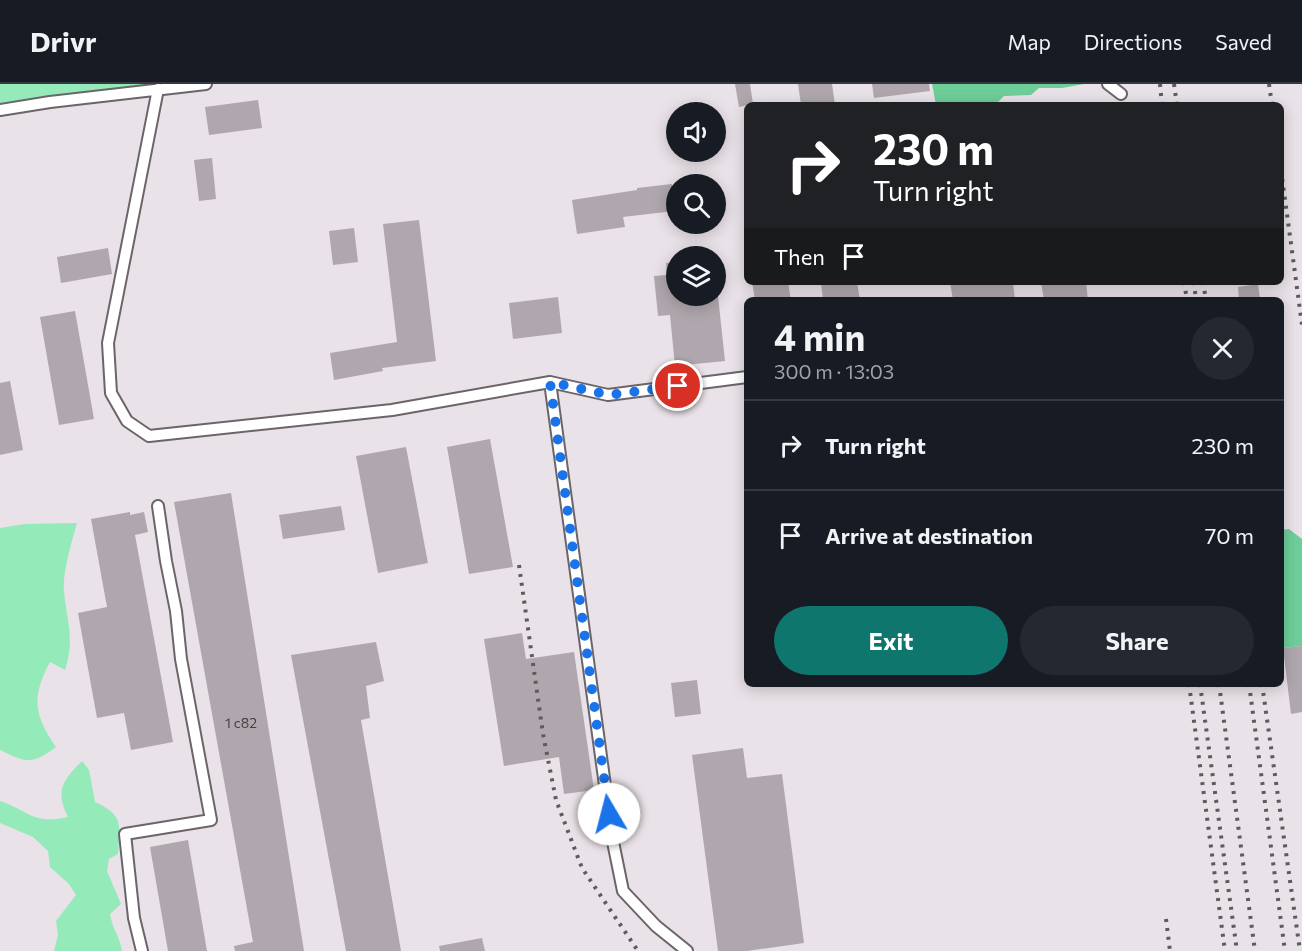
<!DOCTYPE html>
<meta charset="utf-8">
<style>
:root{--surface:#171b24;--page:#242831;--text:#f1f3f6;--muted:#9ea1a6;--line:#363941;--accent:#0f766e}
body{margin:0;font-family:Commissioner,sans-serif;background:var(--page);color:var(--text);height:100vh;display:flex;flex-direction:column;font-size:22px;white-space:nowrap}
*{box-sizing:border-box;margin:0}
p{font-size:20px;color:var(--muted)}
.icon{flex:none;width:33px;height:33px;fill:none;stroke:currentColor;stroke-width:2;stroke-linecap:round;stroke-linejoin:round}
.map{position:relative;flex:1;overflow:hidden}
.sheet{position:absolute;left:744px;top:213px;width:540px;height:390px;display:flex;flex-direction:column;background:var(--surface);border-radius:9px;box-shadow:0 3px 15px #0003}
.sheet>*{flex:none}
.banner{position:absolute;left:744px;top:18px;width:540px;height:183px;border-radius:9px;box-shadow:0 3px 15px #0003;background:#202124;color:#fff;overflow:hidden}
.buttons{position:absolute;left:666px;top:18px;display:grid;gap:12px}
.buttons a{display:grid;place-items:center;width:60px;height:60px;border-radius:50%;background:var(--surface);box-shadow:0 3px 15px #0003;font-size:30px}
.pin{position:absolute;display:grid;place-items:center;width:51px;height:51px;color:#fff;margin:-26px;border:3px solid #fff;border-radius:50%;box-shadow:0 2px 6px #0007}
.me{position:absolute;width:66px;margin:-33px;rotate:352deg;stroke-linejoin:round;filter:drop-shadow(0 0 4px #0008)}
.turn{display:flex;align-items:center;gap:21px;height:126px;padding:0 30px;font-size:27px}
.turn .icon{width:78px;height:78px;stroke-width:2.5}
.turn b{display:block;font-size:42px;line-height:51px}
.then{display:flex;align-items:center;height:57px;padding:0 30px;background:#0003;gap:12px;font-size:22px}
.round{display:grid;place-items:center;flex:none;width:63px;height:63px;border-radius:32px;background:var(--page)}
.summary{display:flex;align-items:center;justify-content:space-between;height:102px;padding:0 30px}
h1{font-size:36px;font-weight:700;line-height:45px}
.primary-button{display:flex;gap:12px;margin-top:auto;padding:12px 30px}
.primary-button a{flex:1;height:69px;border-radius:36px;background:var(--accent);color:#fff;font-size:24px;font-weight:700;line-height:69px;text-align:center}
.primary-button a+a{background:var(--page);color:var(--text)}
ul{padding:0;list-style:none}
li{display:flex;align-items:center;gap:18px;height:90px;padding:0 30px;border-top:2px solid var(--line)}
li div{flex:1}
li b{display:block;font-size:22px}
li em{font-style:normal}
header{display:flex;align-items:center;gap:36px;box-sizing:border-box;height:84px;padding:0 30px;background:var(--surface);border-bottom:2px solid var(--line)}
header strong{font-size:28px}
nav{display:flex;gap:33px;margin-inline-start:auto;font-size:21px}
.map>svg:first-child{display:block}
</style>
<header>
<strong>Drivr</strong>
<nav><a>Map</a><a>Directions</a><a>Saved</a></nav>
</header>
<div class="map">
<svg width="1302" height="867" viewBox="0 0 1302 867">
<rect width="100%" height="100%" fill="#e9e2e8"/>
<path fill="#94eab8" d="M0,0H151L61,11L0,21Z
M77,439C72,457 62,490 64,508C67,539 75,554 65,586L50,578C31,614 34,631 56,663C31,681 27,679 0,666V444L25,440Z
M82,677L89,686L95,718C124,731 120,741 118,770L109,775L107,787L121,820L110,830C112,844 120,853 122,867H54L58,851L56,837L76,811L69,800L50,783L48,767L33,753L0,739V717C30,727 32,741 68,733C55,707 62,697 82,677Z"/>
<path fill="#6ece99" d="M932,0H1084L1062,4H1039L1031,11L1004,12L995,21H936Z
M1289,445L1302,455V562L1283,564L1281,562V446Z"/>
<path fill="#afa7ad" d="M735,0H750L753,20L739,23Z
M798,0H832L835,21H801Z
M872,0H929L930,7L874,14Z
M258,16L262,44L209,51L205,23Z
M212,74L216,115L199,117L194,76Z
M672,100L674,127L623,133L625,143L577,150L572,116L637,106V104Z
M419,136L436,277L382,284L383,287L334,296L330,269L397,258L383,140Z
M354,144L358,178L333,181L329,147Z
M108,164L112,190L61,199L57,173Z
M676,178V212H718L725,277L675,282L670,231L658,232L654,192L667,191L666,179Z
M752,198H788L791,216H755Z
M821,198H857L860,216H823Z
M950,198H1013L1015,216H953Z
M1041,198H1086L1088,216H1044Z
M1258,200L1260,215L1239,216L1238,203Z
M558,213L562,249L513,255L509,219Z
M75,227L94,335L59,341L40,233Z
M10,297L23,366L0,371V299Z
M490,355L513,483L469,490L447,363Z
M406,363L428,479L378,489L356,372Z
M231,409L304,867H235L234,862L253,858L174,418Z
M341,422L345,446L283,455L279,431Z
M130,428V431L144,428L148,448L135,451L173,658L131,666L124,629L97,634L78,529L107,523L91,435Z
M522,549L526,575L574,568L594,706L564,710L559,673L504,682L484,555Z
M376,558L384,597L366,602L370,634L361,636L401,867H346L291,571Z
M1302,562V628L1291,630L1283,564Z
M697,596L701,630L675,633L671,599Z
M743,664L747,694L782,690L804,859L747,867H718L692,671Z
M188,756L207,867H168L150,763Z
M482,854L485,867H440L439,862Z"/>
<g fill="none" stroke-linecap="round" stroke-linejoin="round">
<defs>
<path id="street" d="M1108,0L1121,10
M158,5L108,259L111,309L127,337L149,352L392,326L550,298L608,311L747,293
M0,26L50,18L206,0
M550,298L612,753L623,807L656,842L687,867
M142,867L134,834L125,750L211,736L181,575L176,527L166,477L158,422"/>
</defs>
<use href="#street" stroke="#6b656a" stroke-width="14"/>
<use href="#street" stroke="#fff" stroke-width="10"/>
<path stroke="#5e5b5e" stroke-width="4" stroke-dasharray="3 6" stroke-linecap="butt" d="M1160,0L1162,21
M1174,0L1177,21
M1269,0L1272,21
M1281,86L1302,241
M1184,198L1187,216
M1194,198L1196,216
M1203,198L1206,216
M519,481L543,650L556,716L582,784L638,867
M1189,600L1225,867
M1200,600L1237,867
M1219,600L1255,867
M1249,600L1285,867
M1262,600L1300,867
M1166,835L1170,867"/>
</g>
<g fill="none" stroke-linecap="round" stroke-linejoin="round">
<path stroke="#1a73e8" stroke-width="10" stroke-dasharray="0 18" d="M609,730L550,298L609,311L678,302"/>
</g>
<g text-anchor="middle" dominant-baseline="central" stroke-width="4.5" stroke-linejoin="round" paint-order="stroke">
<g font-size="14" fill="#444043">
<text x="241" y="638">1 с82</text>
</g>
</g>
</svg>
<div class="buttons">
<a><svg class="icon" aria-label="sound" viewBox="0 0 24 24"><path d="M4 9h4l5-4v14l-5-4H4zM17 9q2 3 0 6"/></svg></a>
<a><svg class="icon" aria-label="search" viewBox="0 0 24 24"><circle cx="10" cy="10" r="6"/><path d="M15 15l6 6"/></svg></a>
<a><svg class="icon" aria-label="layers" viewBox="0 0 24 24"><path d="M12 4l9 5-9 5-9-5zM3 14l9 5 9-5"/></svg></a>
</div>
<div class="pin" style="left:678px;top:302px;background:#d93025"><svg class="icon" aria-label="arrive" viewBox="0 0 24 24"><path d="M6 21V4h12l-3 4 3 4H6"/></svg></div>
<svg class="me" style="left:609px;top:730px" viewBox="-20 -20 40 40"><circle r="19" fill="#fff"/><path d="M0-13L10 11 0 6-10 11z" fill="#1a73e8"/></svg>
<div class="banner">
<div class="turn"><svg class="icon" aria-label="right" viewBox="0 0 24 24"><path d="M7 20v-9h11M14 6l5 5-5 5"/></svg><div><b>230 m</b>Turn right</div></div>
<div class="then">Then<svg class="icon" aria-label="arrive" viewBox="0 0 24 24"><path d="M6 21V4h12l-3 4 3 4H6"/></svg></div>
</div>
<section class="sheet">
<div class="summary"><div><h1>4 min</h1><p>300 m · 13:03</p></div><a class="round"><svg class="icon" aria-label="close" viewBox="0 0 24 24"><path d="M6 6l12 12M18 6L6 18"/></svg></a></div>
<ul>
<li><svg class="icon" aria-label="right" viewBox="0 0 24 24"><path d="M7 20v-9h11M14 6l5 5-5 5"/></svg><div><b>Turn right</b></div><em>230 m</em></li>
<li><svg class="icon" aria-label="arrive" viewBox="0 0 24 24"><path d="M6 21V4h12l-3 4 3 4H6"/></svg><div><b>Arrive at destination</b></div><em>70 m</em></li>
</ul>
<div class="primary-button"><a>Exit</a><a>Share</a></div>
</section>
</div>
